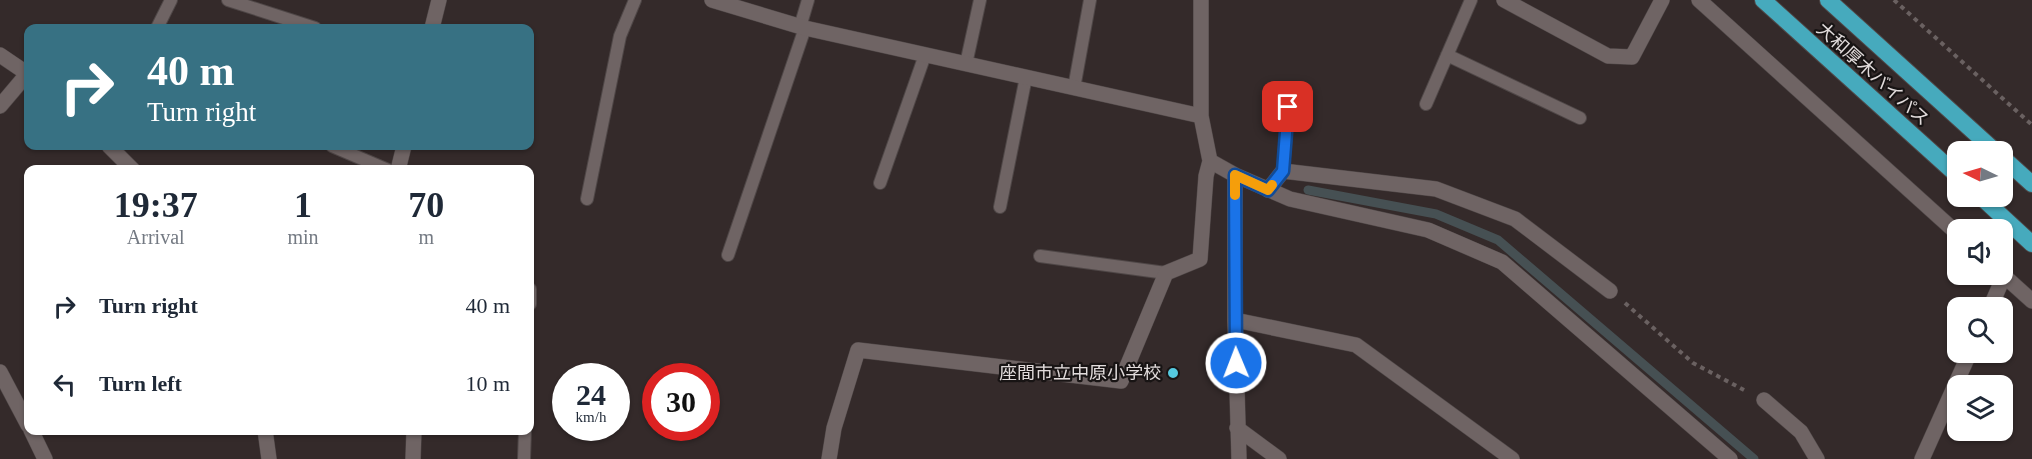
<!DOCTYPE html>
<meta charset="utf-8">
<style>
:root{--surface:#fff;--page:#f2f2f3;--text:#1f2937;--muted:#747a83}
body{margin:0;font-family:"Times New Roman","Noto Sans JP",serif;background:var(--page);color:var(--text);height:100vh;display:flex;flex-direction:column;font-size:22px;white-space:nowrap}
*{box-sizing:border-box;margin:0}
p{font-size:20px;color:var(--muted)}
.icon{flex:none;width:33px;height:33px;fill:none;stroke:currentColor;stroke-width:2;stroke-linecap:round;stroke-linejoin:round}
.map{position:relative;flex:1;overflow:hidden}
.panel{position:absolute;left:24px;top:165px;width:510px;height:270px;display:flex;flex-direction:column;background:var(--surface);border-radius:12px;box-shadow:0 2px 4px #0004}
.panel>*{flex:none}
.banner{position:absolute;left:24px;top:24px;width:510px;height:126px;border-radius:12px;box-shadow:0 2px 4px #0004;background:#377183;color:#fff;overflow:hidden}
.needle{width:39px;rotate:275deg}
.controls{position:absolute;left:1947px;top:141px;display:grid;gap:12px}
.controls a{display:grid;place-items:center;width:66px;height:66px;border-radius:12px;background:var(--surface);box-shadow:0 2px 4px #0004;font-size:30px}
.speed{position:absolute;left:552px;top:363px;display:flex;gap:12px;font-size:30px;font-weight:700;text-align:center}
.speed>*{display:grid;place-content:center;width:78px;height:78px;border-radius:50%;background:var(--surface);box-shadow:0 2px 4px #0004;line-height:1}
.speed small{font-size:15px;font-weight:400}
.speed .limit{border:9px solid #d22;background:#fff;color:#111}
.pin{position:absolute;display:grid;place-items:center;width:51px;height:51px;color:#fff;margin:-26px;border-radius:12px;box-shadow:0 3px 9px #0006}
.me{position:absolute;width:66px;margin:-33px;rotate:359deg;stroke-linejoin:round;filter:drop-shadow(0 0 4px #0008)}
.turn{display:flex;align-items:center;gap:21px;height:126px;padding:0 24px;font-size:27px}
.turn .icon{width:78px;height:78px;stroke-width:2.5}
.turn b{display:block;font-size:42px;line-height:51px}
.eta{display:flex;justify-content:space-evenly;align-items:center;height:102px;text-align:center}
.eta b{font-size:36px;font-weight:600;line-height:42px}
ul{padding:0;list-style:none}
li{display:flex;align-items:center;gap:18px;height:78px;padding:0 24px}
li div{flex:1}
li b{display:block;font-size:22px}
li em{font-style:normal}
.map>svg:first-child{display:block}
</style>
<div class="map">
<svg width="2032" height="459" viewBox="0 0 2032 459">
<rect width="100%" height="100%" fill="#342a2a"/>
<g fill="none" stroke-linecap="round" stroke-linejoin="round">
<path stroke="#465053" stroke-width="9" d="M1308,190L1436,214L1498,240L1754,459"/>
<defs>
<path id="service" d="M228,0L315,28
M800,27L808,0
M157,28L171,0
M1447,55L1580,118
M966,64L980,0
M1074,88L1090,0
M1426,104L1471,0
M332,146L388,170
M1283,171L1288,107
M880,183L925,55
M587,199L620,36L635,0
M1000,207L1026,77
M728,255L805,28
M1040,256L1166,273
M530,304V289
M524,459L525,430"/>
<path id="minor" d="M712,0L805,28L1201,116
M1504,0L1608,56L1632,57L1662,0
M1699,0L1958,234
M432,28L439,0
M0,55L28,74
M0,106L28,73
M109,146L133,170
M1210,161L1235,175V320L1239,459
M398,170L404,146
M1235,175L1290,199L1428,230L1502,262L1730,459
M1268,190L1283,171L1436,189L1515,219L1610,291
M2002,274L2032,301
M1990,308L2004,276
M1235,320L1356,345L1512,459
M0,372L28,425
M1764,400L1801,432L1817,459
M1237,428L1279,459
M31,430L45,459
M265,430L269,459
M413,459L414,430
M829,459L834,428L858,350L1121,381L1166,273L1200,259L1206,176L1210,161L1201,116V0
M1922,459L1970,352"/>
<path id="trunk" d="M1763,0L1958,176
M1828,0L1996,152
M2002,157L2032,184
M1980,196L2032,244"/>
</defs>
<use href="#service" stroke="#4f4747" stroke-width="14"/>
<use href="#minor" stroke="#4f4747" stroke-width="16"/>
<use href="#trunk" stroke="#4f4747" stroke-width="18"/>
<path stroke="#6a6161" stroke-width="4" stroke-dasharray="4.5 4.5" stroke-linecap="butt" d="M1894,0L2032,125
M1625,303L1693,363L1744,390"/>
<use href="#service" stroke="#6f6464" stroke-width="12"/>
<use href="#minor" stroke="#6f6464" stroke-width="15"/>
<use href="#trunk" stroke="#46aabd" stroke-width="16"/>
</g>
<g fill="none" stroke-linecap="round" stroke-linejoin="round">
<defs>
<path id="route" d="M1236,363L1235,175L1268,190L1283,171L1288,107"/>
</defs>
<use href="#route" stroke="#114b97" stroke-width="15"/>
<use href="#route" stroke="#1a73e8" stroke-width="10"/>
<path stroke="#f59e0b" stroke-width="10" d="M1235,195V175L1268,190L1272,185"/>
</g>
<circle fill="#55cae0" stroke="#181414" stroke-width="2" cx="1173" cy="373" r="6"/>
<g text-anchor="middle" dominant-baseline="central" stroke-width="4.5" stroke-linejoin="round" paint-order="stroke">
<g font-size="18" fill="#e2dcdc" stroke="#181414">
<text transform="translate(1873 74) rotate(42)">大和厚木バイパス</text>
</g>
<g font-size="18" fill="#e2dcdc" stroke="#181414" text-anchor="end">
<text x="1161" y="373">座間市立中原小学校</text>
</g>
</g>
</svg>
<div class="controls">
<a><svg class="needle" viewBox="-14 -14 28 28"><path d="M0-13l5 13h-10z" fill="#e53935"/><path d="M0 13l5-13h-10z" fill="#747a83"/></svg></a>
<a><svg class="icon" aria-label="sound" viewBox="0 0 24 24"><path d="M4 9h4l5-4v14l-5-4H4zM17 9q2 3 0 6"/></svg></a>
<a><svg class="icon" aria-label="search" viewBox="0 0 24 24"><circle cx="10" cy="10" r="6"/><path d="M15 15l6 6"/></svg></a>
<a><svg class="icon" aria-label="layers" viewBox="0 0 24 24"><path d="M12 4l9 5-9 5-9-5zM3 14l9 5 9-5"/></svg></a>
</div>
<div class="speed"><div>24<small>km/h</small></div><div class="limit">30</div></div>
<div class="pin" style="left:1288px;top:107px;background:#d93025"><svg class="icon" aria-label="arrive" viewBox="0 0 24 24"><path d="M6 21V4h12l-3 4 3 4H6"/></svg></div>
<svg class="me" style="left:1236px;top:363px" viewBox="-20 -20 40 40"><circle r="17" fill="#1a73e8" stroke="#fff" stroke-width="3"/><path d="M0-11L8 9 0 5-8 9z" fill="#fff"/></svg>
<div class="banner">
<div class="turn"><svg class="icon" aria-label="right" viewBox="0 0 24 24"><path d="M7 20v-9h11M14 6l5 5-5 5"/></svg><div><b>40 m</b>Turn right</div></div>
</div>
<section class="panel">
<div class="eta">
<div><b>19:37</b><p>Arrival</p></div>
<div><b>1</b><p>min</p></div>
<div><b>70</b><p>m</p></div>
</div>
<ul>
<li><svg class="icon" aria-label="right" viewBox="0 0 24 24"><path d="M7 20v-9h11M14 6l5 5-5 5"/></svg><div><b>Turn right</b></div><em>40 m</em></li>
<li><svg class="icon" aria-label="left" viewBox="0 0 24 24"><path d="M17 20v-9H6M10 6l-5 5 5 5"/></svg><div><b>Turn left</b></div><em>10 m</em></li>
</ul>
</section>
</div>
